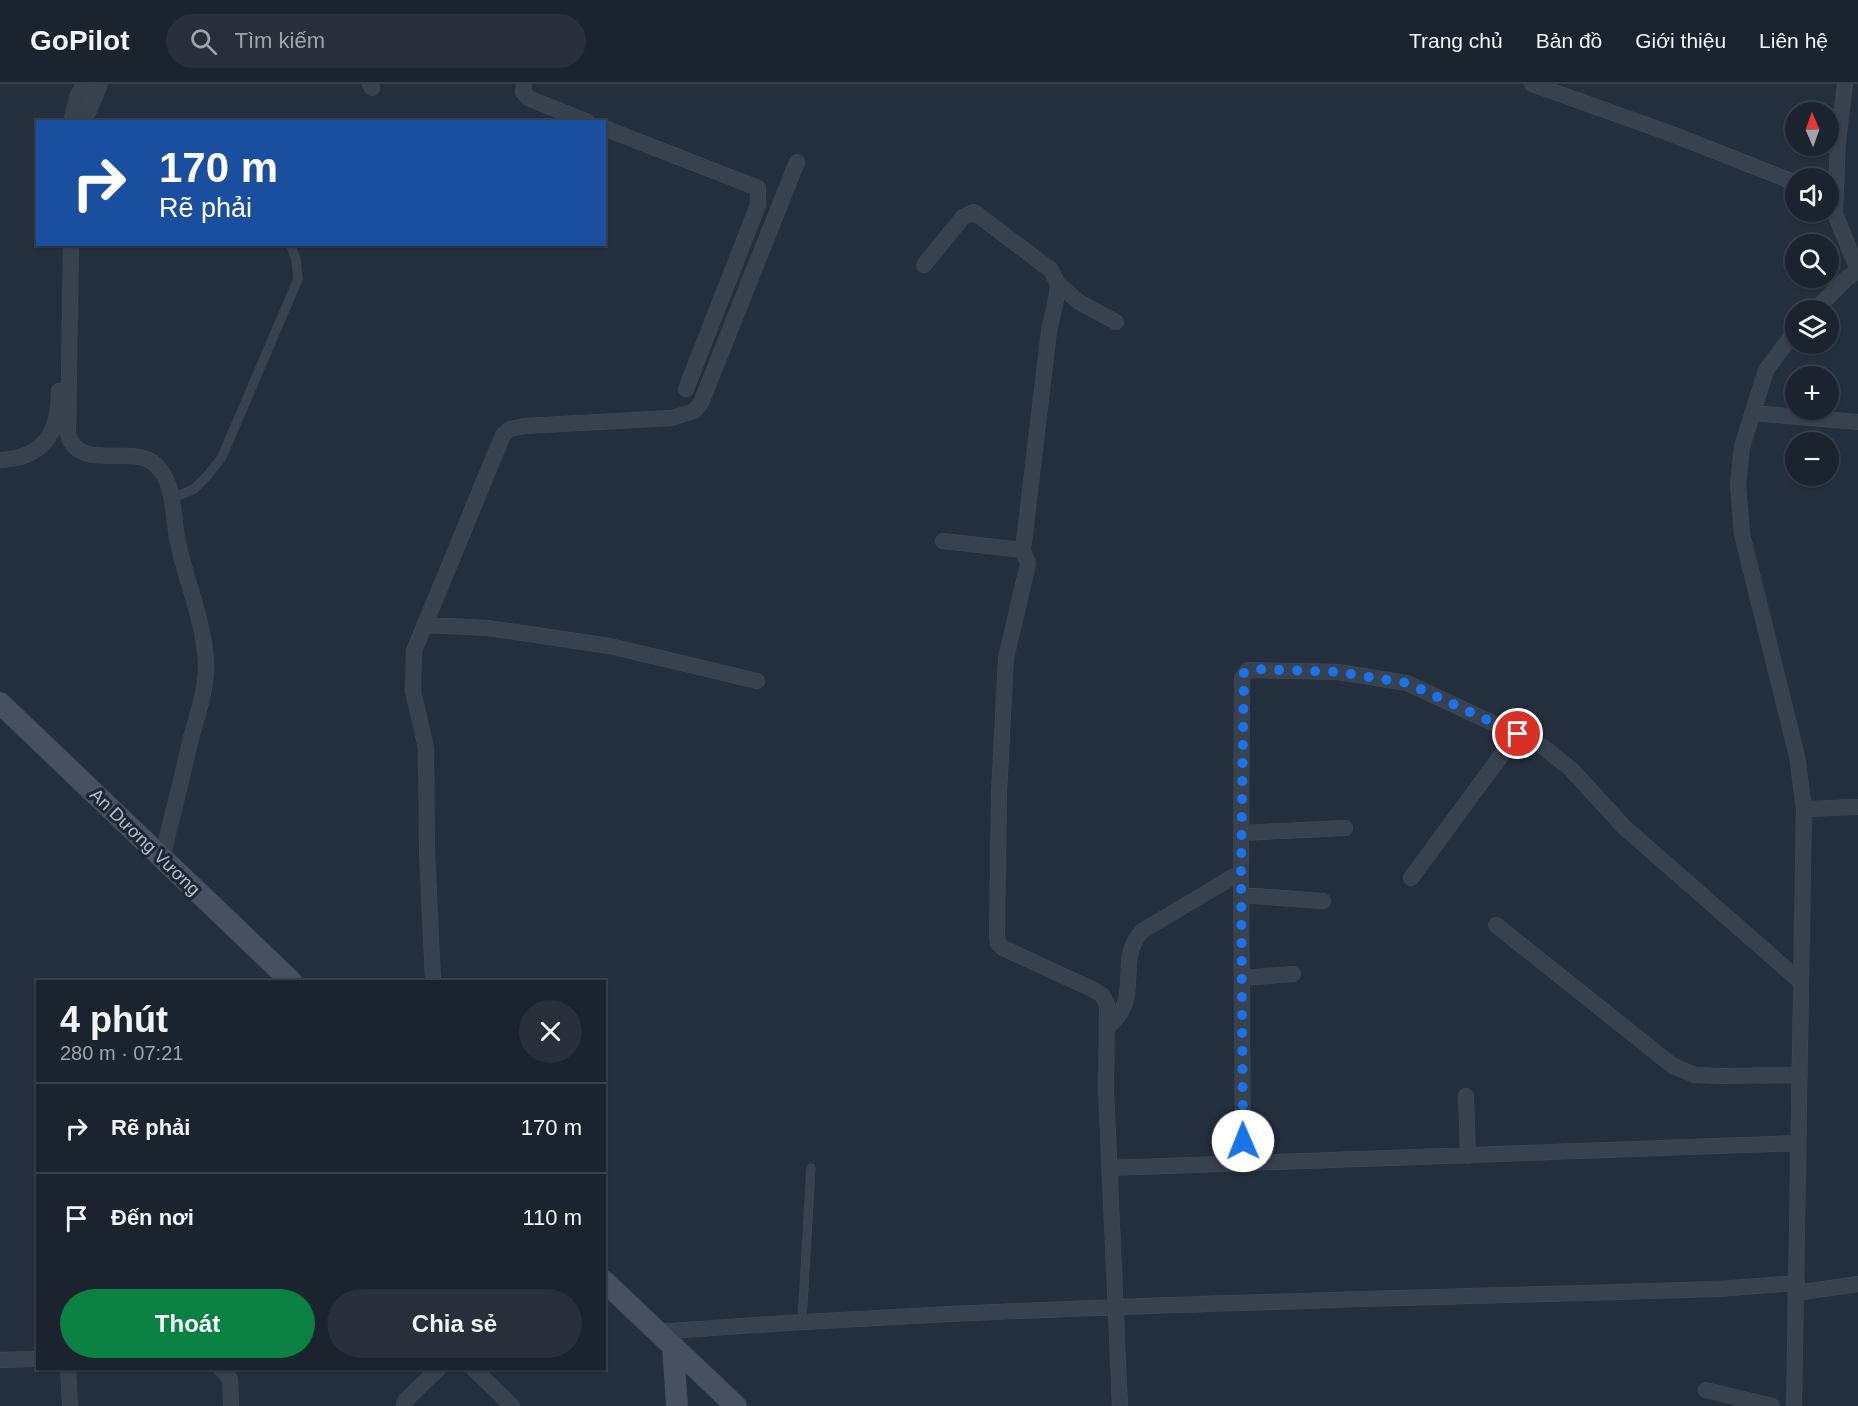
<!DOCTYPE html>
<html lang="vi">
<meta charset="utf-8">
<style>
:root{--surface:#1b232e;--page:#282f3a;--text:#f1f3f6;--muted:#a0a4aa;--line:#39404a;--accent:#0b8043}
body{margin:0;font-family:Arial,sans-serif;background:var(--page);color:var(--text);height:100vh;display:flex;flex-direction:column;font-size:22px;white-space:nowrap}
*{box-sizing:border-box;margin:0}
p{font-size:20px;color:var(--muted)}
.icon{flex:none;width:33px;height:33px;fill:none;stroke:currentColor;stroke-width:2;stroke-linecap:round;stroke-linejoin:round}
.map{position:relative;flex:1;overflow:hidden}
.details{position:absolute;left:36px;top:896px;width:570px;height:390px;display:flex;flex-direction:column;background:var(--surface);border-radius:0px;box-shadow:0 2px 4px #0004,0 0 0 2px var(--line)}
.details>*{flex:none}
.top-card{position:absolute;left:36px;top:36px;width:570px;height:126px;border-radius:0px;box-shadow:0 2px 4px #0004,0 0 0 2px var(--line);background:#1a4fa0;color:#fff;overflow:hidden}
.needle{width:39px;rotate:358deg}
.buttons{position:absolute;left:1785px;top:18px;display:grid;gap:12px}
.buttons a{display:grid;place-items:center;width:54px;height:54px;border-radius:50%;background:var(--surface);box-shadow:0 2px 4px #0004,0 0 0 2px var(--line);font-size:30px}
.pin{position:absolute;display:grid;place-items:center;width:51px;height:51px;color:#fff;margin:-26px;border:3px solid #fff;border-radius:50%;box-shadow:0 2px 6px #0007}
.me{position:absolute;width:66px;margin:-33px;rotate:359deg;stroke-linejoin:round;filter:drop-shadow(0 0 4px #0008)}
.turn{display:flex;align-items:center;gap:21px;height:126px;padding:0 24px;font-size:27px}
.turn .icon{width:78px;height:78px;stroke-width:2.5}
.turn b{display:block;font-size:42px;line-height:51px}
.round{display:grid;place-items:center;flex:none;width:63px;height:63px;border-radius:32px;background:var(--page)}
.headline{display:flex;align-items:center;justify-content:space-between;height:102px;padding:0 24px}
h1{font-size:36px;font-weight:600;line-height:45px}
.button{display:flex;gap:12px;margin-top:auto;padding:12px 24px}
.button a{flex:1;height:69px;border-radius:36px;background:var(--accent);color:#fff;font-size:24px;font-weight:600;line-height:69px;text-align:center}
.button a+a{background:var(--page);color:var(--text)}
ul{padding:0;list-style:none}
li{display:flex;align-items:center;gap:18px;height:90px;padding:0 24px;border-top:2px solid var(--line)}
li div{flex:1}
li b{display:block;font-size:22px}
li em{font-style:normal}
header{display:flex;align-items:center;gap:36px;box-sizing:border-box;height:84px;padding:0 30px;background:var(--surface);border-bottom:2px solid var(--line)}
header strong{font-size:28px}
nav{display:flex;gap:33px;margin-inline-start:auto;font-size:21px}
.search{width:420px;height:54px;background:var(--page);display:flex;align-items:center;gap:15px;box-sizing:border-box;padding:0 21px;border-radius:33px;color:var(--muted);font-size:22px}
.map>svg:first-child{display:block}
</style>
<header>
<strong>GoPilot</strong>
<div class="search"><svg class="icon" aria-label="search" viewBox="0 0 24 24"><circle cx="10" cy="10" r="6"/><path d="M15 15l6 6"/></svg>Tìm kiếm</div>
<nav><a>Trang chủ</a><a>Bản đồ</a><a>Giới thiệu</a><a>Liên hệ</a></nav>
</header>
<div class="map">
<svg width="1858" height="1322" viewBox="0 0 1858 1322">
<rect width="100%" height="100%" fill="#242f3e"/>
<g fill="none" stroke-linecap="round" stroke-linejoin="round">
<defs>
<path id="lane" d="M171,415L194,405L208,391L222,373L298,195L296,175L290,160
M802,1237L811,1084"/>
<path id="street" d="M370,0L372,4
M524,0L523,8L528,14L588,38
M1532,0L1669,49L1796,99
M71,38L78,11L84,0
M84,38L100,0
M604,44L758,104V121L686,305
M71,160L68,350C78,389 134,359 156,381C176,400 172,433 178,458C186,497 204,538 206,578C207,604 198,629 191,654C182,694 172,734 162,773
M924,181L963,133L974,128L1051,186L1058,200L1057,211L1049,247L1023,466
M1058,200L1079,218L1116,238
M1815,226L1846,195L1858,186L1835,130L1838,57L1845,0
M1752,329L1858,338
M0,376C44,374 59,349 59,307
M943,457L1023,466L1028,480L1006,574L999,709L997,850L998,859L1003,864L1092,905L1102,911L1107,920L1106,1005L1120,1322
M425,541L488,544L610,562L757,597
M1804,725L1858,723
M1241,749L1345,744
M1411,794L1517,650
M1241,811L1323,817
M1496,841L1673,982L1695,991L1720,992L1800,991
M1242,894L1293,890
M433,897L427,766L426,664L413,607L414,567L503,351L510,345L525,342L672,334L694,327L701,319L797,78
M1107,943C1145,914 1114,878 1142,847L1241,788
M1466,1012L1468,1072
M1243,1080L1241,788L1242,594L1248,586L1338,588L1407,599L1542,662L1571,685L1624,743L1801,898
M1110,1084L1798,1059
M1796,1209L1858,1200
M659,1248C1011,1221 1365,1216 1718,1205L1797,1199
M0,1276L38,1275
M68,1284L70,1322
M221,1284L230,1295L231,1322
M473,1284L512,1322
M1706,1306L1772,1322
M404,1322L406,1316L439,1284
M1794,1322L1804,725L1797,672L1742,450L1738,401L1742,363L1766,286L1796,246"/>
<path id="secondary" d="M0,619L291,897
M604,1197L736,1322
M673,1263L677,1322"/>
</defs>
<use href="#lane" stroke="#414a57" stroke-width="9"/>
<use href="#street" stroke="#414a57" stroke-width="16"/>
<use href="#secondary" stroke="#414a57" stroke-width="22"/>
<use href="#lane" stroke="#38414e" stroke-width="8"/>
<use href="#street" stroke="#38414e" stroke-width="15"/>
<use href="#secondary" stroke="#465061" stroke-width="21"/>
</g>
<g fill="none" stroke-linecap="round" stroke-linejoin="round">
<path stroke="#1a73e8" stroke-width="10" stroke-dasharray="0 18" d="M1243,1057L1241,788L1244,589L1253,585L1338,588L1407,599L1518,650"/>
</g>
<g text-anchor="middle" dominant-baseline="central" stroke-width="6" stroke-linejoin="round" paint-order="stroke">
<g font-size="18" fill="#b4bcc9" stroke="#1d2633">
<text transform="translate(145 758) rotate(44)">An Dương Vương</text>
</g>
</g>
</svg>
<div class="buttons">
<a><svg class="needle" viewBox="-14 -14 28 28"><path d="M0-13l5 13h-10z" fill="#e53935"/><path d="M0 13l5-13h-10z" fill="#a0a4aa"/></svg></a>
<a><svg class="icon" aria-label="sound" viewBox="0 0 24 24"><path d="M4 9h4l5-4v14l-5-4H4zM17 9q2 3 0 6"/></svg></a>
<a><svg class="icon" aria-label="search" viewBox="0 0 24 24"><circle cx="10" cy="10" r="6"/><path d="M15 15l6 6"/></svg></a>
<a><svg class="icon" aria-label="layers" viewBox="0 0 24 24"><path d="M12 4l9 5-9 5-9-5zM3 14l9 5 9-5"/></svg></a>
<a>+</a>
<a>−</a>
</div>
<div class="pin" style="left:1518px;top:650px;background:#d93025"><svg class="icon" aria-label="arrive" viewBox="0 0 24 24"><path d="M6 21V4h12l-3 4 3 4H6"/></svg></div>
<svg class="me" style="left:1243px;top:1057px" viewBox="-20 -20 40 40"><circle r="19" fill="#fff"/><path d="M0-13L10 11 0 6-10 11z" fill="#1a73e8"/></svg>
<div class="top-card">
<div class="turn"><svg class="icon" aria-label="right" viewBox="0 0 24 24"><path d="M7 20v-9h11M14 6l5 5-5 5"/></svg><div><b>170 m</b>Rẽ phải</div></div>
</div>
<section class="details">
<div class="headline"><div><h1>4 phút</h1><p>280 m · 07:21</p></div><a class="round"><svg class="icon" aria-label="close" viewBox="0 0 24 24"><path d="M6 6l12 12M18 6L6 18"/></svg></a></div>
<ul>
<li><svg class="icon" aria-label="right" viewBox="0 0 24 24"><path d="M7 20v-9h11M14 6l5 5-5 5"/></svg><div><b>Rẽ phải</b></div><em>170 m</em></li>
<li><svg class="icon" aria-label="arrive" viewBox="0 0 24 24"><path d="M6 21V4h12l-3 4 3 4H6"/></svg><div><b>Đến nơi</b></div><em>110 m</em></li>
</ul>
<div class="button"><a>Thoát</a><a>Chia sẻ</a></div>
</section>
</div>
